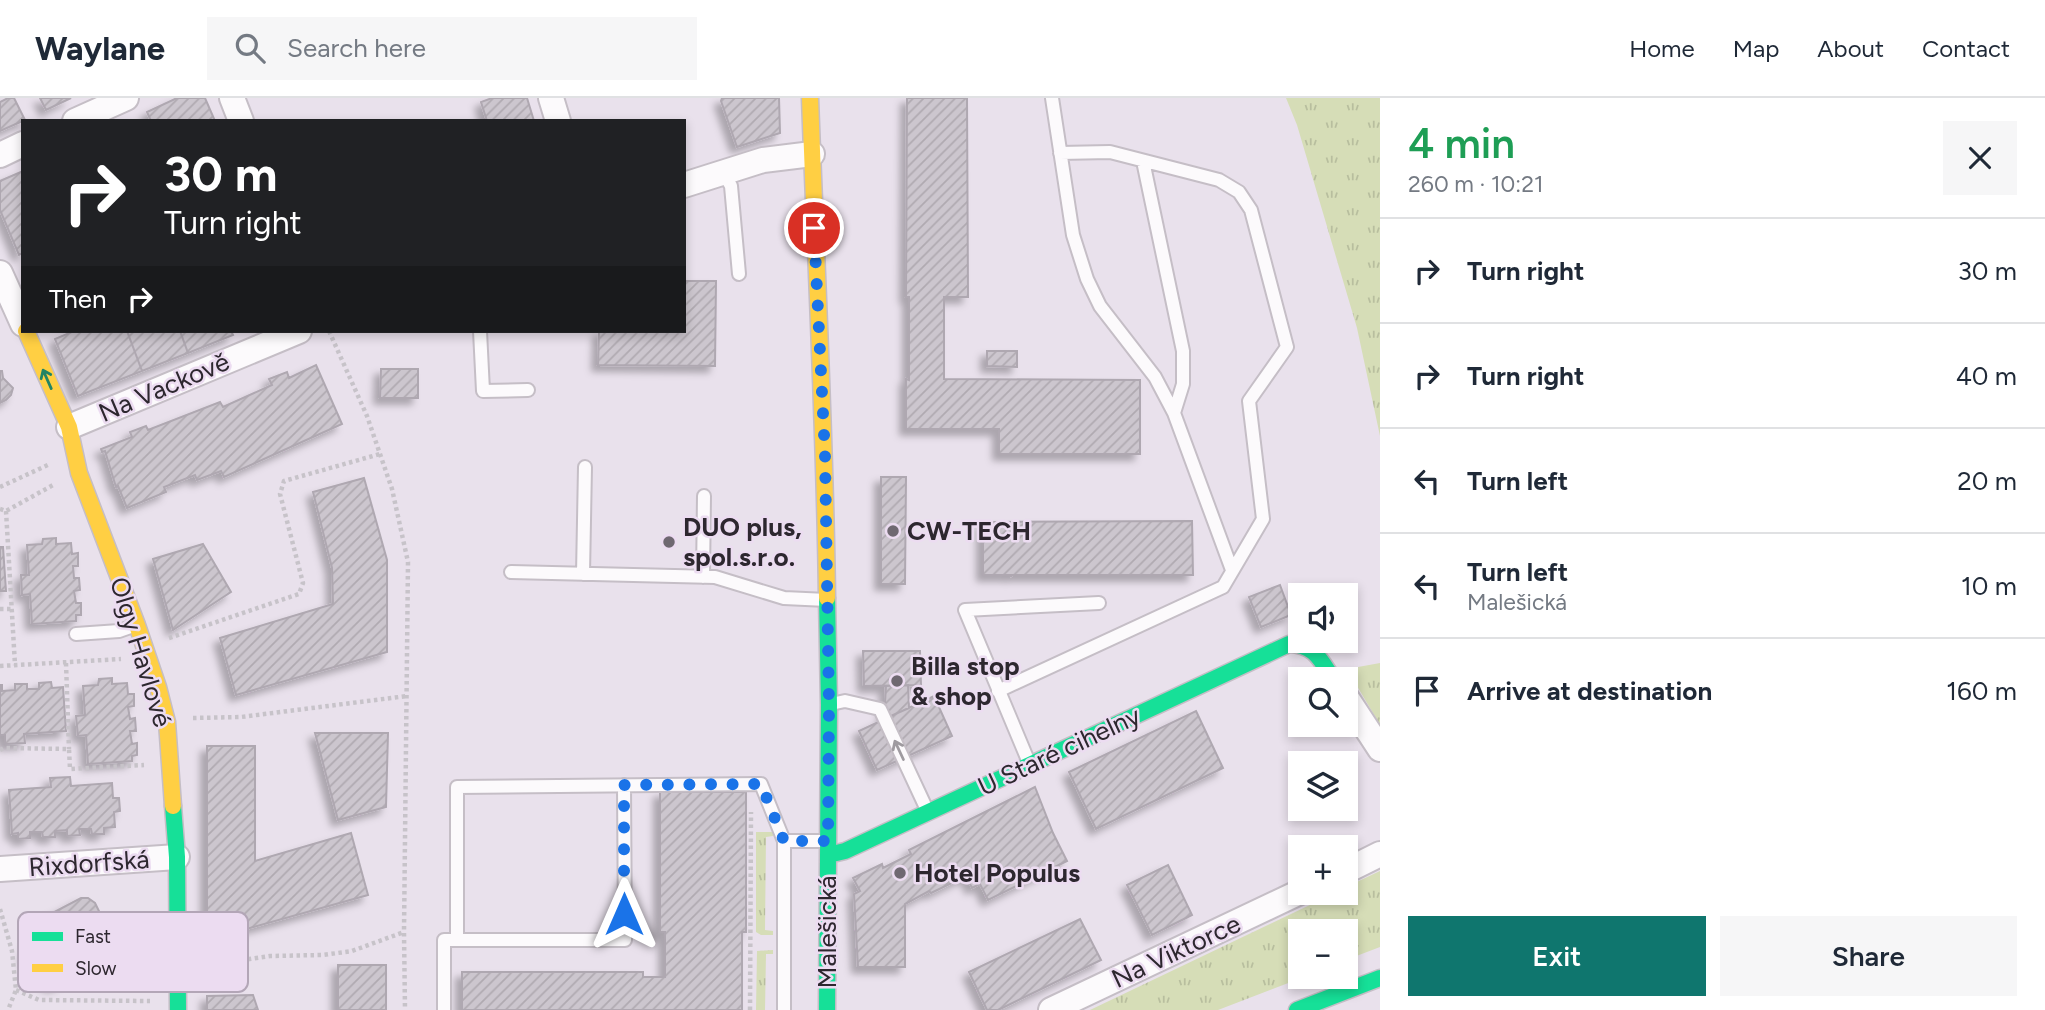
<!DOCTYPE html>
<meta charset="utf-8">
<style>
:root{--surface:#fff;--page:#f6f6f7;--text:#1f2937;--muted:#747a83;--line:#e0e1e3;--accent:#0f766e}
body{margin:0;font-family:Figtree,sans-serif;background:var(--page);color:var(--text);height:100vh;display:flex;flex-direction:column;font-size:26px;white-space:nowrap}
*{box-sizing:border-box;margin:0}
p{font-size:23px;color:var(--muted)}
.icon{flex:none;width:38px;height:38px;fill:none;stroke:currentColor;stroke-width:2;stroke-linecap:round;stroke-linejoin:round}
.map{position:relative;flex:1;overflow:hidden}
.details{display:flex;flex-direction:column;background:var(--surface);width:665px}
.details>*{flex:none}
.guide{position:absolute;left:21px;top:21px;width:665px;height:214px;border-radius:0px;box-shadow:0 4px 10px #0003;background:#202124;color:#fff;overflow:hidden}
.fabs{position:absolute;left:1288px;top:485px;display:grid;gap:14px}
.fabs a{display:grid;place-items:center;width:70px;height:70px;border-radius:0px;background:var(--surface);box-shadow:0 4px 10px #0003;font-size:35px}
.pin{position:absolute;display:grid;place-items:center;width:60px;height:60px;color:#fff;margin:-30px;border:4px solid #fff;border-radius:50%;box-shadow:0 2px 7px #0007}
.me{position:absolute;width:77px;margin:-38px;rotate:0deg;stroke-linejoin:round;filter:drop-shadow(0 0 5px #0008)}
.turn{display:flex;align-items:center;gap:24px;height:147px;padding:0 28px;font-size:32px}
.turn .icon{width:91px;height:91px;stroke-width:2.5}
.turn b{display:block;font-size:49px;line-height:60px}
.then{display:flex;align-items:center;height:66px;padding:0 28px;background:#0003;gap:14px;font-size:26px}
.round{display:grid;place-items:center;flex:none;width:74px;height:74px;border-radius:0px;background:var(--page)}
.summary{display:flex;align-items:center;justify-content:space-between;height:119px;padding:0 28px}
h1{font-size:42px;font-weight:600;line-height:52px;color:#1e9e55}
.action{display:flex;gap:14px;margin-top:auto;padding:14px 28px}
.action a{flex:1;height:80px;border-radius:0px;background:var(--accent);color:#fff;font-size:28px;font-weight:600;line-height:80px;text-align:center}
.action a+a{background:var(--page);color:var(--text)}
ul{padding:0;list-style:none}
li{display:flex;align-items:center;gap:21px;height:105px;padding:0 28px;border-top:2px solid var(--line)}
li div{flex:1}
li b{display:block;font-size:26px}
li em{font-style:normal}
header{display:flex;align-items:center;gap:42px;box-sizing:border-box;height:98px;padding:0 35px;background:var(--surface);border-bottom:2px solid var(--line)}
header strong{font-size:33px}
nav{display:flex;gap:38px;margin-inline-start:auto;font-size:24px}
.search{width:490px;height:63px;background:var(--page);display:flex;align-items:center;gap:18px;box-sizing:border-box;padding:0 24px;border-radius:0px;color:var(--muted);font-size:26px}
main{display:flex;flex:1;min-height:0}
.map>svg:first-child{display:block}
</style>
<header>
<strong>Waylane</strong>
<div class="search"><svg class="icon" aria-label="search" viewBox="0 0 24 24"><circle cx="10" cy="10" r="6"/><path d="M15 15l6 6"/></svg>Search here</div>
<nav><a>Home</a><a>Map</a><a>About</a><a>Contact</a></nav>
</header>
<main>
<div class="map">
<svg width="1380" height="912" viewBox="0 0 1380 912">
<defs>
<pattern id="grass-tufts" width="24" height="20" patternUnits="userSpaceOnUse" patternTransform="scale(1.75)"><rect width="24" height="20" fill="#d6ddb7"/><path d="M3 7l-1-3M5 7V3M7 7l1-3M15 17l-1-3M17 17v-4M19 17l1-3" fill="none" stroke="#b8be9e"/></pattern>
<pattern id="building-hatch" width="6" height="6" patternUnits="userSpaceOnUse" patternTransform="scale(1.75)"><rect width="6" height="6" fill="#ccc6ce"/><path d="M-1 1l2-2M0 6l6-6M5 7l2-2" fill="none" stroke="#b0aab1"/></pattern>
<filter id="shadow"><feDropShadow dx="-6" dy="6" stdDeviation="3.5" flood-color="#0004"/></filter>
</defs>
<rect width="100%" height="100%" fill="#e9e1ec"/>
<path fill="url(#grass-tufts)" d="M1286,0H1380V338L1357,230L1297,27Z
M1380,565V627L1347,571Z
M756,734H773V738L766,739L765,832L773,833V837H761L756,834Z
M1380,773V849L1346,862V833H1300V878L1304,879L1218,912H1090L1335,795L1346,794V789Z
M773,852V856H766L765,912H756L757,853Z"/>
<path fill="url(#building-hatch)" stroke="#afa8b1" stroke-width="2" filter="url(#shadow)" d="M8,0H14L25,22L0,33V4Z
M40,0H71L46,12Z
M177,0H205L215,23H151L147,14Z
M492,0H527L534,23H487L481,4Z
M722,0H779L780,35L737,49L721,3Z
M722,0H779L780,35L737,49L721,3Z
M907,0H967L968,199H944V281L1140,282V356H999V331H906V281L909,282V199H906Z
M23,73V155L19,157L0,112V83Z
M684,183H716L715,268L598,267L599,233H684Z
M74,233H127L142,273L78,298L55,241Z
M127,233H180L188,255L142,273Z
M180,233H231L233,237L188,255Z
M987,253H1017V269L987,268Z
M316,267L342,326L224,379L221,373L197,382L195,377L164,389L166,394L127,410L118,388L116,389L105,353L102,354L101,351L132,339L130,334L146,328L148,332L220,304L223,309L272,287L269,281L277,278L287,274L289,280Z
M381,271H418V300H380Z
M0,273H2L3,280L13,290L11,297L6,302L0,305Z
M881,379H906L905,486H881Z
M364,380L387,462V554L236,597L220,540L333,506L332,470L313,394Z
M1192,423L1193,477H1012L1011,479V477H983V424Z
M56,440V446L71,445L72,456L78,455V468H73L74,480H79L80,492L74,493L76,505H81V517H76V523L32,526L30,496L22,497L21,477H29L27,447L42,446L43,441Z
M203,446L231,494L173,532L153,461Z
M0,449H3L6,493H0Z
M1280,487L1291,517L1261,529L1249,499Z
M863,553H920L921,587L864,588Z
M112,580V586L127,585L128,596H134V608L128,609L130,621L135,620L136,633H130L132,646L137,645V657L132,658V663L88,666L86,637L78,638L76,618L85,617L83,588L98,587L99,581Z
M51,584L52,590L63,589L66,633L24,636L25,645L5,646V637H0V587H2V593L15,592V586H27V591H39V585Z
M908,587L909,610L884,621L886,588Z
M934,598L952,638L877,672L859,633Z
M1196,613L1223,670L1096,731L1069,674Z
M315,635H388L386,709L338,722Z
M207,648H255V763L351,735L368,797L207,842Z
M70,679L71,688L112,685L113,700H119L120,713L114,714L115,729L104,730V736H92L91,731H79L80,737L67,738V732L55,733V739H43L42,734H30V740L18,741V735L12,736L9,692L51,689L50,680Z
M1035,689L1053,735L1067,763L988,802L980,786L972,790L966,778L931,795L929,793L905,806V869H858L854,796L860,793L853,780L882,766L883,770L911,756L909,752Z
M660,694H746V834H742V912H462V874H643V879H665V834H660Z
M1168,767L1192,817L1152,837L1127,787Z
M81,800H88L95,805L112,840V847L102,857L57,887H51L46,884L28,866L26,855L39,822Z
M1080,821L1101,862L998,912H987L969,874Z
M338,867H386V912H338Z
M253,897L258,912H207V898Z"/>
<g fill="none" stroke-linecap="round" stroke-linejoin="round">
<defs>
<path id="lane" d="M1052,0L1073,137L1087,181L1100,208L1155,279L1174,315L1232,472
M1143,63L1183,253V286L1174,315
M723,74L731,88L739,176
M480,233L483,293L528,292
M511,474L715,479L784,500L827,502
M583,476L585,369
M703,479L704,398
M76,536L119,533L136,527
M998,593L1223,489L1263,421L1249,303L1287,249L1251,112L1239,94L1219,82L1110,54L1060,55
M831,606L845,603L880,611L928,714
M1030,667L965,512L1099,505
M457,842V689L761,686L784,743
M135,870L176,871
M444,912V842H625L624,687
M784,912V743H827"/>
<path id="street" d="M232,0L241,23
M551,0L558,23
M75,23L126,0
M0,57L23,46
M684,87L763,62L812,56
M0,175L23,226
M69,329L299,233
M1346,599L1380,651
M0,771L177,759
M1346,773L1380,756
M1051,912L1300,794"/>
<path id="fast" d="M173,708L177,759L178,912
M828,757L845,753L1289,546C1315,547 1320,561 1333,581
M827,912L829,607L827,500
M1297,912L1380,880"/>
<path id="slow" d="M810,0C816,167 825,333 827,500
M26,233L69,329L79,375L137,527L158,589L167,624L173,708"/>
</defs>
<use href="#lane" stroke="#c5bec6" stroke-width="16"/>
<use href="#street" stroke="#c5bec6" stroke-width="28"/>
<use href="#fast" stroke="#c5bec6" stroke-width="19"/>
<use href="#slow" stroke="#c5bec6" stroke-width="19"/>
<path stroke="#c7c3c9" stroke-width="4.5" stroke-dasharray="3.5 3.5" stroke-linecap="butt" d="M329,233L367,318L392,391L408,464L404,834L405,912
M0,389L50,366
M0,411L6,413L55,386
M6,413L15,567
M0,511H11
M169,540L299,496L303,485L280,396L284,383L380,356
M66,565L69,651
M0,568L121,561
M193,620L241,619L407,598
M0,652L4,650L69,651L70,671L144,667
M0,811L12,853L16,892L8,912
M206,865L229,864L270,858L323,857L352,853L404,834
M16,892L39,902L150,903
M750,912L751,714"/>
<use href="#lane" stroke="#fcfafc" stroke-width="12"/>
<use href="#street" stroke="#fcfafc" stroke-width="24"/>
<use href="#fast" stroke="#16e098" stroke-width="16"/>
<use href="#slow" stroke="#ffcf43" stroke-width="16"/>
</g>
<defs><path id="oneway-shaft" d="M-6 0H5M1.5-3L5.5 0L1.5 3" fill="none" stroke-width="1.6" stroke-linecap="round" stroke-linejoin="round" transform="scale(1.75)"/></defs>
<use stroke="#228464" href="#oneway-shaft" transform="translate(47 281) rotate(-114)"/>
<use stroke="#9f9ba0" href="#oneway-shaft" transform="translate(899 652) rotate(-115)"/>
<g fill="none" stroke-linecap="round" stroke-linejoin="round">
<path stroke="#1a73e8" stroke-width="12" stroke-dasharray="0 21.6" d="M624,816V687L761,686L784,743H828L829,607L825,357L814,130"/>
</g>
<g fill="#6f6871" stroke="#ecdcf1" stroke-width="2.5">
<circle cx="893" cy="433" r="7"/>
<circle cx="669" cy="444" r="7"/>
<circle cx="897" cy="583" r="7"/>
<circle cx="900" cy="775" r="7"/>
</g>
<g text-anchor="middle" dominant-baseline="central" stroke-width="5" stroke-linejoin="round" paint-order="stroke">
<g font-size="26" fill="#2d272f" stroke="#ecdcf1">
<text transform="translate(164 289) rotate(-23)">Na Vackově</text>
<text transform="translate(141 554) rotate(73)">Olgy Havlové</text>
<text transform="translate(1059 653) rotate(-25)">U Staré cihelny</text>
<text transform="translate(89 765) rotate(-4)">Rixdorfská</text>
<text transform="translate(827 834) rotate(-90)">Malešická</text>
<text transform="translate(1176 853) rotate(-25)">Na Viktorce</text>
</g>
<g font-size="26" font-weight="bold" fill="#2d272f" stroke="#ecdcf1" text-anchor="start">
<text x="683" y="429">DUO plus,<tspan x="683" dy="30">spol.s.r.o.</tspan></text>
<text x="907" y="433">CW-TECH</text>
<text x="911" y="568">Billa stop<tspan x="911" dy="30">&amp; shop</tspan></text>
<text x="914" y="775">Hotel Populus</text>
</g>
</g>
<rect x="18" y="814" width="230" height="80" rx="10" fill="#ecdcf1" stroke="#b3a6b7" stroke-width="2"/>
<rect x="32" y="834" width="31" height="9" fill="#16e098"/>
<rect x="32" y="866" width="31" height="8" fill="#ffcf43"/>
<g font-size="19" fill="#2d272f">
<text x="75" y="845">Fast</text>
<text x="75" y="877">Slow</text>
</g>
</svg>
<div class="fabs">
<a><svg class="icon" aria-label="sound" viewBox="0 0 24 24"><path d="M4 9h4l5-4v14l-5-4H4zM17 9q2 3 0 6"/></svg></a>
<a><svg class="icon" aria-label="search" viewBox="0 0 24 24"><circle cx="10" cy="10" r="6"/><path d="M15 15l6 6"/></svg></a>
<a><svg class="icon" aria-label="layers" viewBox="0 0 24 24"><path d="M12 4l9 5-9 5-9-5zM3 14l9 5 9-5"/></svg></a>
<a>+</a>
<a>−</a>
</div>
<div class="pin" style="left:814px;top:130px;background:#d93025"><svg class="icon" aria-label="arrive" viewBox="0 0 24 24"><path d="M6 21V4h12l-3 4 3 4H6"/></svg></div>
<svg class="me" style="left:624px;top:816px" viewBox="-20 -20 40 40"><path d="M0-17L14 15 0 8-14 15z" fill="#1a73e8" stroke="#fff" stroke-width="4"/></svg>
<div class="guide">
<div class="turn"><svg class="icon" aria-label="right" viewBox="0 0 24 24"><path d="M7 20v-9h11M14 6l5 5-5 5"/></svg><div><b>30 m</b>Turn right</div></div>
<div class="then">Then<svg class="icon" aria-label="right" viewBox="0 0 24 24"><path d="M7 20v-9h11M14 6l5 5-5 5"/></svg></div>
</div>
</div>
<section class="details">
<div class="summary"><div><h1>4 min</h1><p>260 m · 10:21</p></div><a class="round"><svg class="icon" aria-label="close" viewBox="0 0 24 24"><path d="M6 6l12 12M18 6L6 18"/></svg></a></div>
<ul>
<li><svg class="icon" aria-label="right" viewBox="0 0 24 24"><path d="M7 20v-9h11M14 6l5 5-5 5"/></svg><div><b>Turn right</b></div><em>30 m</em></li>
<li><svg class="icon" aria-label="right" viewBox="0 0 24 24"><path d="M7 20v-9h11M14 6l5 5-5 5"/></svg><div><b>Turn right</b></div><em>40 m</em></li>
<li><svg class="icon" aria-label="left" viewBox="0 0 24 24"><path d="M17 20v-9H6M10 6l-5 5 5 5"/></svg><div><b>Turn left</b></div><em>20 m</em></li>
<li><svg class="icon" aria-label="left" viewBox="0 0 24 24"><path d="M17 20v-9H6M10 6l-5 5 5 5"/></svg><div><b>Turn left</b><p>Malešická</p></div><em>10 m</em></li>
<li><svg class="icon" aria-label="arrive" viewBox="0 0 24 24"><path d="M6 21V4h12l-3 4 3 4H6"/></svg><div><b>Arrive at destination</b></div><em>160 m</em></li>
</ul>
<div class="action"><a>Exit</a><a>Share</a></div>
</section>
</main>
